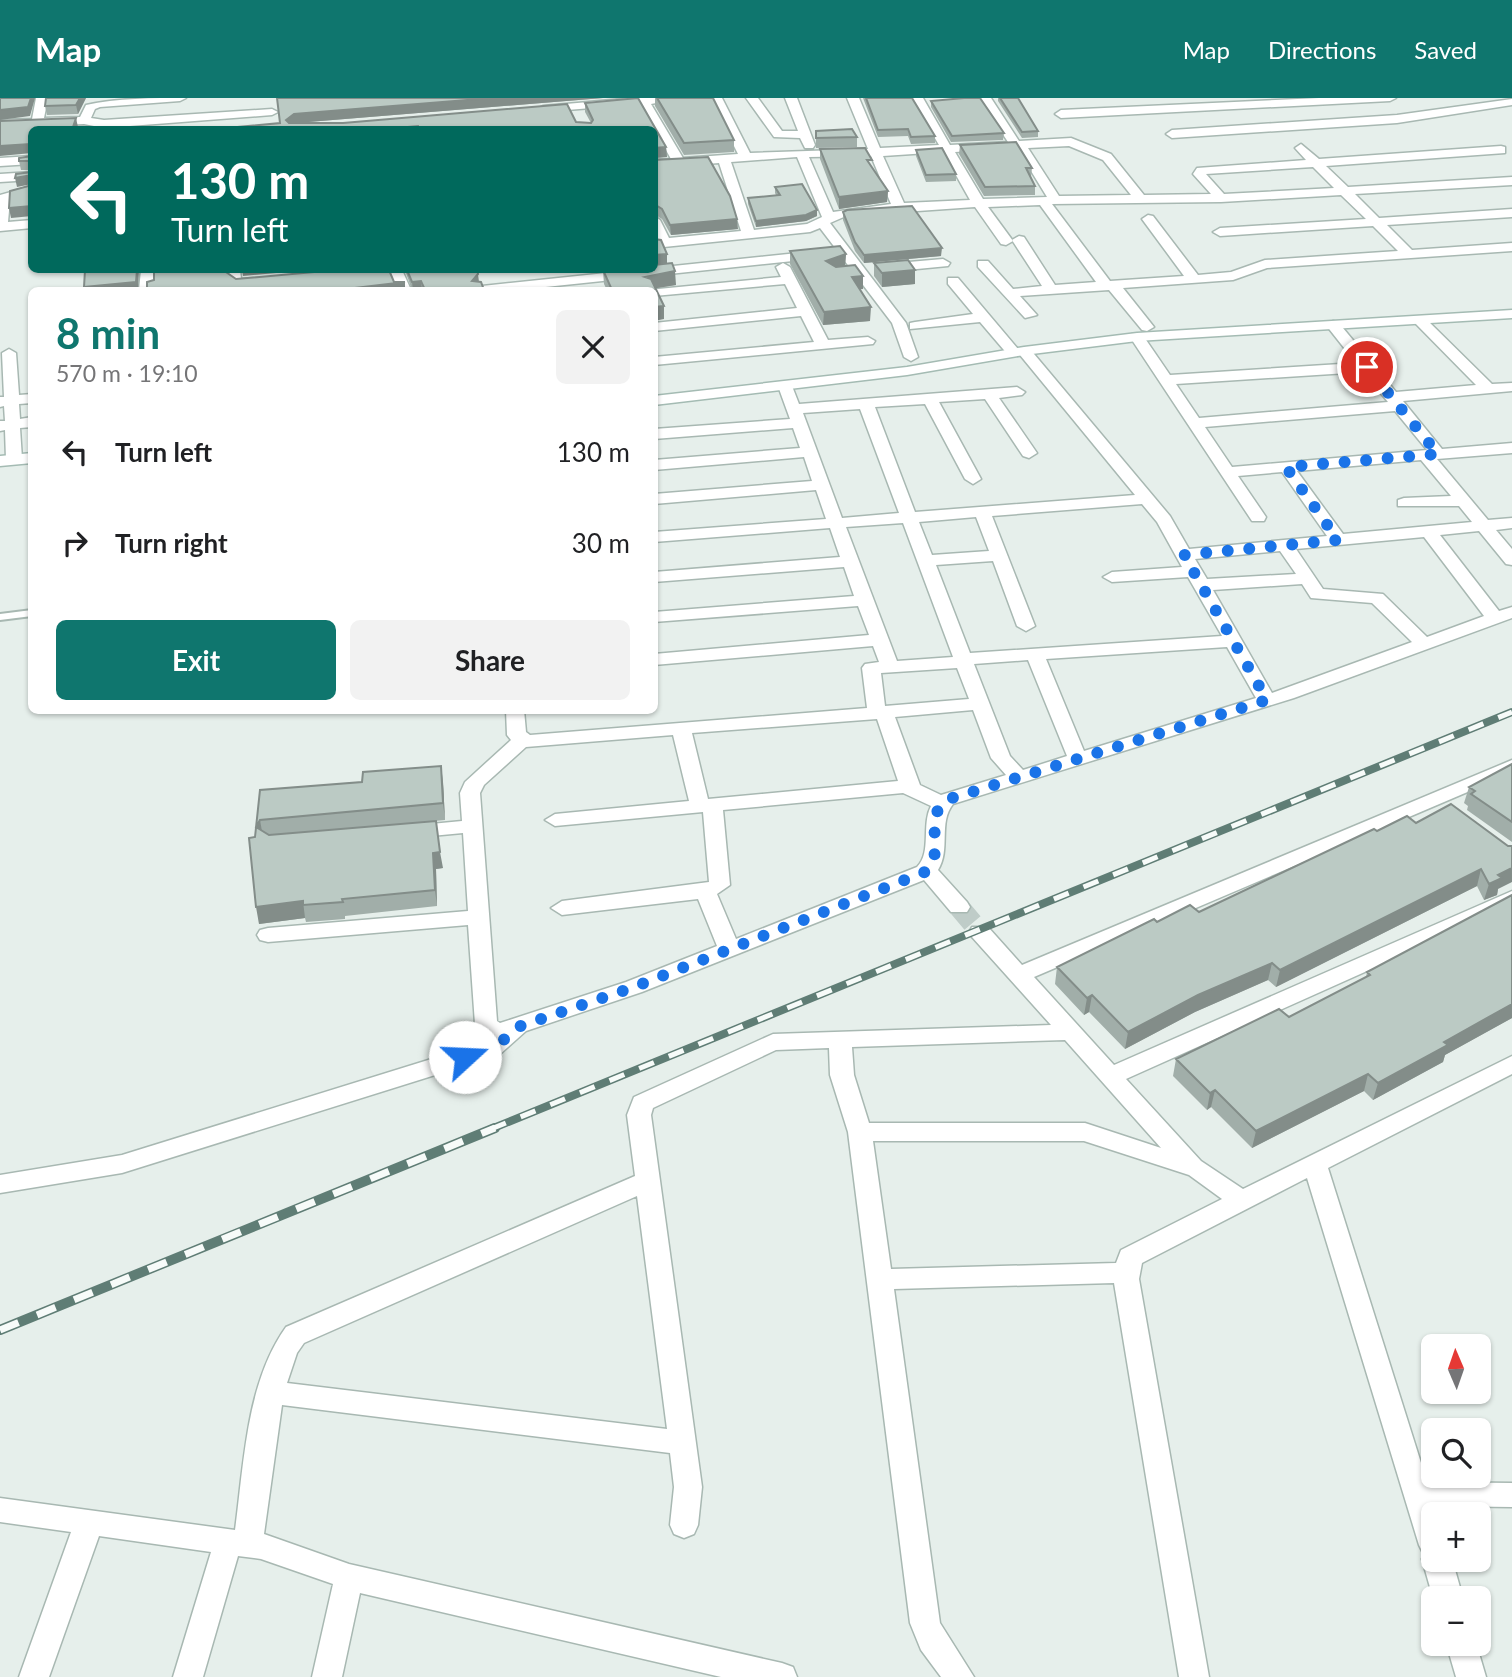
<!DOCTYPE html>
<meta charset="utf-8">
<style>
:root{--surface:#fff;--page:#f2f2f2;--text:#202124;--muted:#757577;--accent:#0f766e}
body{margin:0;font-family:Lato,sans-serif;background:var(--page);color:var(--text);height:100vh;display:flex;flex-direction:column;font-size:26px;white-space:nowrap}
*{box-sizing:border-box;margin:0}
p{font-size:23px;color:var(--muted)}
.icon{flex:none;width:38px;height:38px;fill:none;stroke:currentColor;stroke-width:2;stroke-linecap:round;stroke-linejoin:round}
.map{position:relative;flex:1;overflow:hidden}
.details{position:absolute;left:28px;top:189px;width:630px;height:427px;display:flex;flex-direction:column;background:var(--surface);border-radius:10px;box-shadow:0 2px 5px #0004}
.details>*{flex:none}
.top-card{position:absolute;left:28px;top:28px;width:630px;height:147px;border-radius:10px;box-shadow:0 2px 5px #0004;background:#00695c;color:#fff;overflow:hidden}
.needle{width:46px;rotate:358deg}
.tools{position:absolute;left:1421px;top:1236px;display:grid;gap:14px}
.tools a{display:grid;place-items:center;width:70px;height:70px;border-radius:10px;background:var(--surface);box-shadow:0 2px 5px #0004;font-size:35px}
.pin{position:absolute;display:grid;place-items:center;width:60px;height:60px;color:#fff;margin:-30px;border:4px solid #fff;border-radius:50%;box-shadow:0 2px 7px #0007}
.me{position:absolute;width:77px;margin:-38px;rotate:70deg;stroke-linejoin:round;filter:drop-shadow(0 0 5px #0008)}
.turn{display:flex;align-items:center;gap:24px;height:147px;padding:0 28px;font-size:32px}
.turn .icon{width:91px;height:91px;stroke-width:2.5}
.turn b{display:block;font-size:49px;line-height:60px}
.round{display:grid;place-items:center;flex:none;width:74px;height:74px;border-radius:10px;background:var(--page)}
.headline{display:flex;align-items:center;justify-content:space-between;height:119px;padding:0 28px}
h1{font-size:42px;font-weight:700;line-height:52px;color:var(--accent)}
.cta{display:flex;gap:14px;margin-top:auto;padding:14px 28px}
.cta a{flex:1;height:80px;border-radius:10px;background:var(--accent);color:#fff;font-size:28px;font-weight:700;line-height:80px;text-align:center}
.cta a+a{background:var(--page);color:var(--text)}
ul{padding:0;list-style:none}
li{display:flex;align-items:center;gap:21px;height:91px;padding:0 28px}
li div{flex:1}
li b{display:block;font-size:26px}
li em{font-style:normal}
header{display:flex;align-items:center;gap:42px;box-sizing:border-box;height:98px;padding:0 35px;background:var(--accent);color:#fff}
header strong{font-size:33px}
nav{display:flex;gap:38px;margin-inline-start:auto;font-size:24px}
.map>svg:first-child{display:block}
</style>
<header>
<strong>Map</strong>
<nav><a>Map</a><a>Directions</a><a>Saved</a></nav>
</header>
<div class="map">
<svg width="1512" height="1579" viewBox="0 0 1512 1579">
<rect width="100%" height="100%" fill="#e6efeb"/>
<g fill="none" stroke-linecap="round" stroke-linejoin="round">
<path stroke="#bfccc8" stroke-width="21" stroke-dasharray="21 10" stroke-linecap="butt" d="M959,809L980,834"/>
<defs>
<path id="lane" d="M32,512V518L0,522V516Z"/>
<path id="street" d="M36,0H48L44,20L80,19L86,7C116,0 154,0 186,0L180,3L100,9L95,11L91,20L104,22L272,11L278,14L272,17L104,30L84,26L0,30V22L32,21Z
M634,0H682L651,6L683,60L738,56L710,0H722L750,55L868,51L847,0H859L880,50L939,47L911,0H923L950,47L1008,44L979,0H991L1019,43L1071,40L1111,56L1144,97L1211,96L1193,76L1197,70L1306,62L1295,50L1301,46L1319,61L1501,48L1505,49V55L1326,68L1348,89L1512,79V87L1355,96L1379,120L1512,111V119L1387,127L1412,152L1512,145V153L1267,170L1233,182L1123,190L1154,229L1147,233L1142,232L1109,192L1020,198L1037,217L1025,220L978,169V163H988L1013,191L1042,188L1012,142L1019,138L1024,139L1055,187L1096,184L1040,107L988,109L1013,143L1006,147L1001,146L975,109L846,118L830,125L906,225L918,259L911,263L904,259L892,225L841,158L517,192H475L482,188L836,151L820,130L810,134L654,150V118L660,122L669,140L741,133L719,65L654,70V62L671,61L640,6L543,14L537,11L543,8ZM1069,48L1103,62L1131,97L1059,98L1028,50ZM1017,50L1047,99L983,101L955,54ZM943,54L970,102L904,105L883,58ZM871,58L891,106L833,114L809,59ZM797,59L822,119L807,126L754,132L731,64ZM1313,69L1334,90L1224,96L1206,76ZM1341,97L1366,121L1220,130L1213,134L1220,138L1373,128L1398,153L1265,162L1231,174L1198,177L1153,118L1148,117L1142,121L1184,178L1110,183L1052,106L1221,104Z
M746,0H758L782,33H798L785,0H797L815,47L813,50H805L800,40L774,39Z
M1319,0H1396L1390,3L1061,20L1055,16L1061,12Z
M1512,1V7L1397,25L1172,40L1166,36L1172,32L1397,17Z
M32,58V66L0,68V60Z
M32,74V82L0,84V76Z
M32,88V96L10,101L8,124L32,122V130L0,133V97Z
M943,161L950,165L948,168L886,174L879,170L886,166Z
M783,165L790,169L828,242L868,239L875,243L873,246L654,267V259L814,244L801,218L654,233V225L797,210L785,186L654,198V192H648L781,179L776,169Z
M141,172H154L153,192H139Z
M227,172H240L241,181L258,180L265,184L258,188H232L227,182Z
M389,172H402L411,192H397Z
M948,180H958L1018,251L1029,250L1170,418L1189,451L1327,438L1282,374L1238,378L1266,419L1264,423H1252L1130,239L1132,236H1142L1170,277L1356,265L1326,227L1333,223L1338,224L1396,294L1476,287L1413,223L1425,220L1492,286L1512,285V293L1403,303L1442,351L1512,345V355L1437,361L1488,422L1512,420V430L1496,432L1512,451V467L1506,466L1479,433L1440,437L1499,513L1512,509V520L1294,600L953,706C938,725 951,751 938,772L967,804L970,809L967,814H951L924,782L642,894L526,933L499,957L122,1075L0,1095V1077L122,1057L483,945L490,940L475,926L468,827L268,844L260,842L257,837L260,832L268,830L468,813L463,735L410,740L400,734L410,728L462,723L460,695L465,684L511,642L507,637L506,612H524L526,634L530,637L867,610L862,570L865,566L879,564L873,548L654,567V556L869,537L858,508L654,524V514L854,498L844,469L654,484V474L840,459L830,430L654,444V434L826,421L816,392L654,406V396L812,383L804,359L654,372V362L800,350L793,330L654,341V331L790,321L778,288L785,284L792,288L799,306L1017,289L1025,294L1022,297L999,300L1037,355L1029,360L1023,358L985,301L939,304L981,381L973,386L965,381L925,306L875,309L915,414L1135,397L1020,257L1009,258L980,224L910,231V225L915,224L973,216L948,186ZM1363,274L1388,304L1199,320L1176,286ZM860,311L899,415L842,420L803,315ZM1395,313L1427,352L1232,369L1205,329ZM1421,362L1451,398L1404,400L1398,402V408H1459L1472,424L1343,436L1297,373ZM1142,406L1157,424L1182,469L1112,474L1103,479L1112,484L1188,479L1222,538L970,555L936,467L993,463L1017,528L1026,533L1035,528L992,418ZM976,419L989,453L932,457L919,424ZM903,425L953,559L897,563L846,429ZM1424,439L1484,518L1427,539L1383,496L1323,491L1296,451ZM1280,453L1296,476L1207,481L1195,461ZM1302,486L1311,500L1372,505L1412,544L1272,595L1213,492ZM1227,549L1256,600L1084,653L1046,561ZM1028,562L1067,658L1023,672L1010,658L974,566ZM957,570L969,601L885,608L881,575ZM973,612L991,660L1006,677L941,697L920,687L895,619ZM877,621L898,683L708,701L692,635ZM673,637L689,703L555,716L545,722L555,728L703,714L709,784L562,803L551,810L562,817L698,801L717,848L626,884L500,925L497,923L480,695L484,687L526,649ZM903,695L931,708C921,727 932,754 917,769L736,841L717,796L730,787L723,712Z
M9,251L16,255L19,297L32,296V305L19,306L20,321L32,319V329L20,330L22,361L14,366L6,361L5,332L0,333V323H5L4,308L0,309V299H4L2,255Z
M1512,662V675L1034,879L1114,967L1512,793V808L1126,981L1201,1063L1243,1091L1512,958V976L1328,1070L1427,1384L1512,1385V1409L1435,1408L1438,1416H1433V1461H1452L1463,1500H1433L1422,1461L1424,1457L1419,1447L1307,1080L1142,1165L1139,1181L1209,1579H1179L1114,1185L894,1191L940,1525L974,1579H941L921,1552L910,1525L848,1034L830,977L829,950L776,952L653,1010L651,1017L702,1389L698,1427L694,1436L684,1440L674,1436L670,1427L674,1389L670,1355L282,1307L264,1436L349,1466L782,1565L793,1569L797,1579H721L360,1495L342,1579H312L333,1486L261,1461L238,1458L203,1579H173L211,1454L99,1438L49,1579H19L71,1434L0,1424V1400L235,1432C244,1366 246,1285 286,1229L635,1078L627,1017L634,999L773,936L1051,927L972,839L969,834L972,829H988L1022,867ZM1065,942L1161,1050L1085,1025H869L854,977L852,949ZM873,1043H1084L1189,1077L1222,1101L1121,1152L1116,1165L891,1171ZM637,1098L667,1331L287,1285L297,1255L304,1245Z
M1446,1545H1476L1486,1579H1456Z"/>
<path id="secondary" d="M1512,212V220L1137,243L1024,257L907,277L654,307V298L907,269L1024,249L1137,235Z
M32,355V365L0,368V358Z"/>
</defs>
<use href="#lane" stroke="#a8b8b2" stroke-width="4"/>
<use href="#street" stroke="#a8b8b2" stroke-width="3"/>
<use href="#secondary" stroke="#a4bbb3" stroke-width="3"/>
<use href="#lane" fill="#fff" fill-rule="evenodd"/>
<use href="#street" fill="#fff" fill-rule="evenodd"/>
<use href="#secondary" fill="#fff" fill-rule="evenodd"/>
<defs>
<path id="rail-far1" d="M491,1031L1512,614"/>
<path id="rail" d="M0,1232L495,1030"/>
</defs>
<use href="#rail-far1" stroke="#5f7d75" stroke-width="8"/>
<use href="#rail" stroke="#5f7d75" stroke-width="10"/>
<use href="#rail-far1" stroke="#f7fbf9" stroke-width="5" stroke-dasharray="16" stroke-linecap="butt"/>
<use href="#rail" stroke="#f7fbf9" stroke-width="7" stroke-dasharray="20" stroke-linecap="butt"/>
</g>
<path fill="#a1aea9" d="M86,0L78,16L47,17L45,8Z
M277,0H603L296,25H343L567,6L576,24L591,25L585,14V5L638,0L666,49L667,59L654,60V32H205L280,25Z
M655,0H713L734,42V54L684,57L655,8Z
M863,0H912L935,38V45L911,46L908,38L878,39Z
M998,0H1018L1038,33V39L1022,40L998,3Z
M931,3L1004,35L1003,42L951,44L931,9Z
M816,33L857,39V49L816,50Z
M960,47L1032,70L1031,79L1035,88V97L984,98L959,56Z
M820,51L888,93L887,104L839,111L820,61Z
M916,52L956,76V83L926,84L916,58Z
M32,58V72H21L19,63Z
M654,62L738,131L671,137L662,121L654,116Z
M775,89L817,118L806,123L756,129L748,106V100L776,97L775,95Z
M843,114L941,158L864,165L855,153L843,122Z
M790,153L846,156L845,168L863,191H860L870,223L823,227L790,166Z
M667,165L676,187L655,190L664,208V221L654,192H607L604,186L603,173H599L598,172H654Z
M874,165L915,172V186L882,189L874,178Z
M405,172H477L479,184L484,192H412Z
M1512,666V744L1467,712L1468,708L1464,705L1469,689Z
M443,684L445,722L370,729L443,770L436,771L437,808L345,818V821L306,824L305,820L259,826L255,739L260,692Z
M1451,706L1498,791L1497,797L1484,802L1477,788L1276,889L1268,882L1195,914L1125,951L1089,914L1084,917L1055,886L1057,869L1157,824L1199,814L1377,733L1416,725Z
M1367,874L1512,920L1445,957L1443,964L1373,1002L1364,993L1252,1050L1211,1009L1207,1012L1173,978L1176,961L1289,919L1366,879Z"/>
<path fill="#838d89" d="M31,0H35L30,18L0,22V12Z
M80,0H86L78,16L76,7Z
M492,0H603L296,25L288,32L286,22L294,16Z
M76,20L78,29L77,32H72Z
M418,28L419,32H374Z
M30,46L32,55L0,58V48Z
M666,49L667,59L654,60V50Z
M31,76L32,86L17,89L15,80Z
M888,93L887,104L839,111V99Z
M32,108V118L11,120L9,110Z
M817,112V118L806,123L756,129V123Z
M737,121L738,131L671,137L670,127Z
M942,150L941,158L864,165V157Z
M667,156V166L654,167V157Z
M846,156L845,168L825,176L826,163Z
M137,172H139L138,192H84V189Z
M242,172H310L243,178Z
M915,172V186L882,189V175Z
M675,173L676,187L645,192V179Z
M478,176L479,187L472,183Z
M863,178V191L852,192V179Z
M421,183L422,192H413L412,184Z
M405,184V192H338Z
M664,208V221L654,223V209Z
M871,209L870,223L823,227L824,214Z
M441,668L443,684L445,722L443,705Z
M260,722L263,739L256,729Z
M440,754L443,770L436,771L437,808L435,792L433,755Z
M1512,770V784L1498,791L1497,797L1484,802L1489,786L1498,777Z
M1481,771L1477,788L1276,889L1280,872Z
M303,803L305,820L259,826L256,809Z
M1272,865L1268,882L1195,914L1125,951L1128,934L1198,897Z
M1092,897L1089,914L1084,917L1087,900Z
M1512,906V920L1445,957L1443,964L1373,1002L1378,985L1444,944Z
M1368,976L1364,993L1252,1050L1256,1033Z
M1215,992L1211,1009L1207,1012L1210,995Z"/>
<path fill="#bbcac4" stroke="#838d89" stroke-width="2" d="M0,0H31L28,9L0,12Z
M46,0H80L76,7L45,8Z
M277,0H492L294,16L286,22L289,25H343L567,6L576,24L591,25L593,22L585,5L638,0L666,49L654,50V32H419L418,28L374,32H205L280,25Z
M657,0H713L734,42L684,45Z
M866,0H912L935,38L911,39L908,31L878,32Z
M964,0H980L1004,35L952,38L931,3Z
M1000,0H1018L1038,33L1022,34Z
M76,20L72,32H32V57L30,46L0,48V23Z
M852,31L857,39L816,40V33Z
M1016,44L1032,70H1026L1035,88L985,89L960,47Z
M865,50L872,62H867L888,93L839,99L820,51Z
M942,50L956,76L926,77L916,52Z
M32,58V63H19V60Z
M708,59L730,98L737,121L670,127L662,111L654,106V62Z
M32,74V77L15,80L16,76Z
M802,86L817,112L806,117L756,123L748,100L780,97L775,89Z
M32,87V108L9,110L10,93Z
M912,108L942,150L864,157L855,144L843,114L847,112Z
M654,141L661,142L667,156L654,157Z
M840,148L846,156L826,163L836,169L855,167L863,178L852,179L871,209L824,214L790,153Z
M908,162L915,172L882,175L874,165Z
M672,165L675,173L645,179L651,181L664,208L654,209V192H612L603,172H654V167Z
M85,172H137L136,184L84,189Z
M154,172H223L236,181L336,172H389L394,184H405L338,192H147V184L154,182Z
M407,172H477L478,176L472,183L481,184L484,192H425L421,183L412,184Z
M1512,666V724L1471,696L1475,693L1469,689Z
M441,668L443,705L260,722L256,729L269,737L436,723L440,754L433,755L435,792L342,801L343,804L303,807V803L256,809L249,740L255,739L260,692L362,684L363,674Z
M1451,706L1508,748H1512V770L1498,777L1502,780L1489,786L1481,771L1280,872L1272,865L1198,897L1128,934L1092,897L1087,900L1057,869L1154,821L1157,824L1190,807L1199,814L1374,731L1377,733L1407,718L1416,725Z
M1512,797V906L1444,944L1448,947L1378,985L1368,976L1256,1033L1215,992L1210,995L1176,961L1279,911L1289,919L1370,877L1367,874Z"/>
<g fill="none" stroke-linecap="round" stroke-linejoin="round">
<path stroke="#1a73e8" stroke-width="12" stroke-dasharray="0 21.6" d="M465,959L498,947L518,929L634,889L925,774C947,758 922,721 946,702L1267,602L1184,457L1338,442L1286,369L1438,356L1367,269"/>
</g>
</svg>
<div class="tools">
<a><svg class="needle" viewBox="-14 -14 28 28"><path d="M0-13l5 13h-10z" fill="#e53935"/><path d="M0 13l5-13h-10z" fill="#757577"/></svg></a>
<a><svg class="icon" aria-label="search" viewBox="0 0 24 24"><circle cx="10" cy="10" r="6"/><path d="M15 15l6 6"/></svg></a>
<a>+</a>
<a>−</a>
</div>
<div class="pin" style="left:1367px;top:269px;background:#d93025"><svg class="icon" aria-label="arrive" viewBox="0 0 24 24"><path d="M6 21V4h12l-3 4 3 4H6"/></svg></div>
<svg class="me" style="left:465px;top:959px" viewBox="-20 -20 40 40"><circle r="19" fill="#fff"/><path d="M0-13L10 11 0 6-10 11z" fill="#1a73e8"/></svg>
<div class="top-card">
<div class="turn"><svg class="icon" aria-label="left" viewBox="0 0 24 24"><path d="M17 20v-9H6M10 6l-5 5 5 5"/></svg><div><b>130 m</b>Turn left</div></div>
</div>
<section class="details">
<div class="headline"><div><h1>8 min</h1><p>570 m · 19:10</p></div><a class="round"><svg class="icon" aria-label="close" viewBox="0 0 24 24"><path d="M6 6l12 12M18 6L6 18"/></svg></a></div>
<ul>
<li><svg class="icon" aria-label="left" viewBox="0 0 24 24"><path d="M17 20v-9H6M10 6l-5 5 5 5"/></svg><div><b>Turn left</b></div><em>130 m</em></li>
<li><svg class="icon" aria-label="right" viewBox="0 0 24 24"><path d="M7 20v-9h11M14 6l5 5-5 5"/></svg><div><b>Turn right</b></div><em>30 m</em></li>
</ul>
<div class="cta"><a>Exit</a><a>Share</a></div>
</section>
</div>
